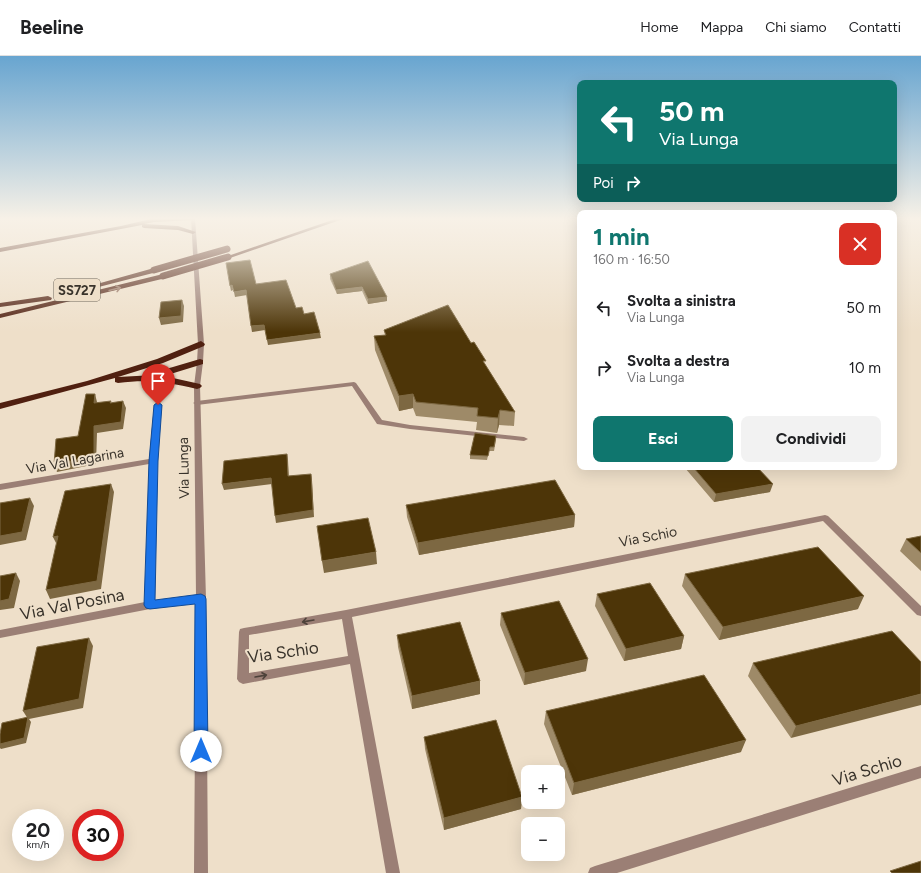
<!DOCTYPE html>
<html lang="it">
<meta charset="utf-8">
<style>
:root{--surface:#fff;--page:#f2f2f2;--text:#202124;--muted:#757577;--line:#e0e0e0;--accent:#0f766e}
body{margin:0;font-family:Figtree,sans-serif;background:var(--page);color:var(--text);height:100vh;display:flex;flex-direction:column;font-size:15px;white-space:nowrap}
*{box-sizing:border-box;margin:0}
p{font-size:13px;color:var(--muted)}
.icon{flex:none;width:22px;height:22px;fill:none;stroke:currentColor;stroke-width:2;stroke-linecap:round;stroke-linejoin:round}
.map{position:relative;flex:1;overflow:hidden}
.drawer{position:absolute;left:577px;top:154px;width:320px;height:260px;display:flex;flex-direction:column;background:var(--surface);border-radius:8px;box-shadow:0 4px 16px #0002}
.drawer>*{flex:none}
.banner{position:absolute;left:577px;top:24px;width:320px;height:122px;border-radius:8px;box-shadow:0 4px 16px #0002;background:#0f766e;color:#fff;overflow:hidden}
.fabs{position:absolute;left:521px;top:709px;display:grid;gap:8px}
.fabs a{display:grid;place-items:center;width:44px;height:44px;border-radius:8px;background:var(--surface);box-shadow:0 4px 16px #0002;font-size:20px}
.speed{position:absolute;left:12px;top:753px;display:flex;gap:8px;font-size:20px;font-weight:700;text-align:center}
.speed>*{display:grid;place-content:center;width:52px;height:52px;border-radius:50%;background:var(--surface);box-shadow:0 4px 16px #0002;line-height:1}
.speed small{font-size:10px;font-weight:400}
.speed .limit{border:6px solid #d22;background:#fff;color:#111}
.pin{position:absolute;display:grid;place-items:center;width:34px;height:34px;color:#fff;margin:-41px -17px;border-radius:50% 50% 50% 0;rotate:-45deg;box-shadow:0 0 4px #0007}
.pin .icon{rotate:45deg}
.me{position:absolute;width:44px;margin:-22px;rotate:0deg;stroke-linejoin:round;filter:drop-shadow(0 0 3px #0008)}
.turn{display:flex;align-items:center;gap:14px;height:84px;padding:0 16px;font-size:18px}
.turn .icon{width:52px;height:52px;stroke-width:2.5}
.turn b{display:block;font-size:28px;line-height:34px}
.then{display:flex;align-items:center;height:38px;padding:0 16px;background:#0003;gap:8px;font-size:15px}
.round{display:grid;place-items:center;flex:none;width:42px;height:42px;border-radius:8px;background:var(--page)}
.summary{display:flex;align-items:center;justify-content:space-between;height:68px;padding:0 16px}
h1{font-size:24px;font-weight:700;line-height:30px;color:var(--accent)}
.cta{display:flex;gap:8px;margin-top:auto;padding:8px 16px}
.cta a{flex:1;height:46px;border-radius:8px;background:var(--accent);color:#fff;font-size:16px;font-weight:700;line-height:46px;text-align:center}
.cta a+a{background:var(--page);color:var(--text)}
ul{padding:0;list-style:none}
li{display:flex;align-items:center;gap:12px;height:60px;padding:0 16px}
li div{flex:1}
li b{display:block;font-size:15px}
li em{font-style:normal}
header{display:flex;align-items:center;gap:24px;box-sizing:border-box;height:56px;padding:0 20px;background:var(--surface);border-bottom:1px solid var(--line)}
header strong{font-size:19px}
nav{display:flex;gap:22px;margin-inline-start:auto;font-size:14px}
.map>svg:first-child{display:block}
</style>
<header>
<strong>Beeline</strong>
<nav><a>Home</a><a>Mappa</a><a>Chi siamo</a><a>Contatti</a></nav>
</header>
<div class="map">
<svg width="921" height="817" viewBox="0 0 921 817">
<rect width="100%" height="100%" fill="#eedfc9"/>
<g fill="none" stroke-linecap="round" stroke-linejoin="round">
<path fill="#9b7f75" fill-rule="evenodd" d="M354,326L356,327L382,364L410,369L524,381L528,383L524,385L410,373L377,368L352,330L197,349L193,347L197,345Z"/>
<path fill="#9b7f75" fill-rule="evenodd" d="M200,304L203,306L200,330L206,543L208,817H194L196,547L150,553L0,582V574L145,546L149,408L0,434V428L149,403L154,349L158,347L162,349L157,405L155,545L196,540L194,330L197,306Z
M825,459L828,460L921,550V560L917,559L823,465L352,561L400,817H386L350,608L243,628L239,626L237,623L239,576L240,573L244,572L346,554ZM342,563L348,600L249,617V579Z
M921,710V722L617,817H588L590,812L595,810Z"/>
<path fill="#9b7f75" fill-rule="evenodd" d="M191,162H195L204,288L203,306L200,308L197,306L198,288Z"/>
<path fill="#502010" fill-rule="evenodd" d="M155,162H196L193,164L154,166L144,168L178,170L196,176L193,178L178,174L144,172L142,171V169L0,196V192L121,170Z
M338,162H346L230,202L225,201Z
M154,212H157V216L83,235L79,233Z
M163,218H166V222L0,262V258Z
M48,240L52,242L51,244L0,251V247Z
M201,285L205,288L204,290L163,307L118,321L155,319L156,316L200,303L203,304V308L164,320L200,328L202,330L200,332L197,333C168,326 148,323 118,327L115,326V322L0,353V347L87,325L157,303Z"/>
<path stroke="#502010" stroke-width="7" d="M154,214L227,193
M163,220L228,201"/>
</g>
<path fill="#9e8a68" d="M330,218L387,241V245L368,248L362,235L337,238L330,223Z
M384,274L486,310L515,356L514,370L499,369L497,377L476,374L477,366L416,360L413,352L399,355L375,294L374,280L385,279Z
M496,380V384L494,395H489L487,404L470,403V399Z
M685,411H757L770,436L714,446L685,412Z
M406,449L575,459L574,471L419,499L407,461Z
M921,480V515L900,495L906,483Z
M685,518L858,553L719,584L682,530Z
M597,538L684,580L681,593L624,605L595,550Z
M501,557L586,615L524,629L500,569Z
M892,575L791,682L748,620L753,607Z
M397,579L480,638L412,653L398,591Z
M546,655L741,696L572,739L544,668Z
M424,681L522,741L521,753L444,774L425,693Z"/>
<path fill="#7d6842" d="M232,229L233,234L231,235L230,230Z
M362,231V235L337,238L336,234Z
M246,234L247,239L235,241L234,236Z
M387,241V245L368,248V243Z
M182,244L184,250L183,266L161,269L159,262Z
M264,269L265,274L252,276L251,270Z
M320,277L321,282L268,289L267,284Z
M95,338L97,346V354L94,347Z
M413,338V352L399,355V340Z
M123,345L126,352L123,373L97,377L96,408L57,416L54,408L94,370Z
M500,354L499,369L497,377L498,362Z
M287,398L288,404L289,427L288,420Z
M311,418L312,424L314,461L276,467L275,460Z
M271,422L272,428L224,434L222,428Z
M111,428L114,436L101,533L50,543L46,534Z
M773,428L770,436L714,446L716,438Z
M30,442L34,450L26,484L0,489V480Z
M575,459L574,471L419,499L418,487Z
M58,480L57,489L53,481Z
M376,496L377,508L324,517L322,505Z
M16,517L20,525L14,552L0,554V545Z
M864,540L858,553L719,584L723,571Z
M684,580L681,593L624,605L626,593Z
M89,582L93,590L83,652L29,663L31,666L26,687L1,693L0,692V688L28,663L23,655Z
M588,603L586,615L524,629L525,617Z
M480,625V638L412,653V640Z
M921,638V649L791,682L796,670Z
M746,684L741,696L572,739L574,727Z
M522,741L521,753L444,774V762Z"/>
<path fill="#4d3508" stroke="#7d6842" d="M250,204L256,228L286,224L296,252L302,251L304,258L314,256L320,277L267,284L264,269L251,270L246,234L234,236L232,229L230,230L226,207Z
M368,205L387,241L368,243L362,231L336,234L330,218Z
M182,244L181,260L159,262L161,246Z
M448,249L471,287L474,286L486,305H483L515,356L500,354L498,362L477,360L478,352L416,346L413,338L399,340L374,280L386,279L384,274Z
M86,338H95L94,347L111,345L110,347L123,345L121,366L94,370V401L54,408L56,383L78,380Z
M475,377L496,380L494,391H490L488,400L470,399Z
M287,398L288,420L311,418L313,454L275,460L271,422L222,428L224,405Z
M693,411H757L773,428L716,438Z
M555,424L575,459L418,487L406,449Z
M111,428L97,525L46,534L58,480L53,481L65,435Z
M30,442L22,476L0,480V447Z
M368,462L376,496L322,505L317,470Z
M921,480V497L906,483Z
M818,491L864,540L723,571L685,518Z
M16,517L9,543L0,545V520Z
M650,527L684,580L626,593L597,538Z
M559,545L588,603L525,617L501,557Z
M460,566L480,625L412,640L397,579Z
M892,575L921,606V638L796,670L753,607Z
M89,582L79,643L23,655L37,591Z
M704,619L746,684L574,727L546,655Z
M28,661L24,682L0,688V678L2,667Z
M496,664L522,741L444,762L424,681Z
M921,805V817H892L890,815Z"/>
<defs><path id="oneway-shaft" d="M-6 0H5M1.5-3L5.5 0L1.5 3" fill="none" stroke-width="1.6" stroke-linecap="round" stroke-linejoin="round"/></defs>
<use stroke="#8f6c5a" href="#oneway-shaft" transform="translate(115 233) rotate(-14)"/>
<g stroke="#4d423a">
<use href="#oneway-shaft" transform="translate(308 565) rotate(170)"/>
<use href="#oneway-shaft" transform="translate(261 620) rotate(-10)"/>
</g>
<linearGradient id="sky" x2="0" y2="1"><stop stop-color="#68a5d0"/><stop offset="0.59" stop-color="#f7f1e7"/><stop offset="1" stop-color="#f7f1e7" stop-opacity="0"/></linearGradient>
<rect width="921" height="276" fill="url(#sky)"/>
<path fill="#1a73e8" stroke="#114b97" d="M158,346L162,349L158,405L155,544L201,538L205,540L206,543L208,695L206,699L201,701L196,699L194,695L195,548L150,553L146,552L144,549L149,405L154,349Z"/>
<g text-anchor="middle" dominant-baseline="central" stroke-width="4" stroke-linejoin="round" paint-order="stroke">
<rect fill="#eedfc9" stroke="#6f675a" stroke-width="1" x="54" y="223" width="46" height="22" rx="3"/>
<g font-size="13" font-weight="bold" fill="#39332b">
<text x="77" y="234">SS727</text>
</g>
<g font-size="14" fill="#39332b" stroke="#eedfc9">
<text transform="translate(75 405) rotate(-10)">Via Val Lagarina</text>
<text transform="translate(184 412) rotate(-91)">Via Lunga</text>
<text transform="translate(648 481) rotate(-11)">Via Schio</text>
</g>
<g font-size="17" fill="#39332b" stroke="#eedfc9">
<text transform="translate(72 548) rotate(-11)">Via Val Posina</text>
<text transform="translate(283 596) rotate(-8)">Via Schio</text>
<text transform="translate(867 714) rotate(-17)">Via Schio</text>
</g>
</g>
</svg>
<div class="fabs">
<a>+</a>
<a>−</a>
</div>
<div class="speed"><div>20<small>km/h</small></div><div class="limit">30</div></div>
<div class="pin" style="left:158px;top:349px;background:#d93025"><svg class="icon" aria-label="arrive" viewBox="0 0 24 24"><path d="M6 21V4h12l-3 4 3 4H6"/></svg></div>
<svg class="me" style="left:201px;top:695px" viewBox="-20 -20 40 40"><circle r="19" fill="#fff"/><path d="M0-13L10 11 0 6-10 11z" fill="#1a73e8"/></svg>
<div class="banner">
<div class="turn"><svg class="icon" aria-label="left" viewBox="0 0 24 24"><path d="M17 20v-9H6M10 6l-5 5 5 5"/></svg><div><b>50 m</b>Via Lunga</div></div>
<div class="then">Poi<svg class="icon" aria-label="right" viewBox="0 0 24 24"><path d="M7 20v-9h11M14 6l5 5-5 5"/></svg></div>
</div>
<section class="drawer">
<div class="summary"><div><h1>1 min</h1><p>160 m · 16:50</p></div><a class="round" style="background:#d93025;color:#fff"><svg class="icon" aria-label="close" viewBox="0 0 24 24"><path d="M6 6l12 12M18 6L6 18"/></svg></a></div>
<ul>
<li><svg class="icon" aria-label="left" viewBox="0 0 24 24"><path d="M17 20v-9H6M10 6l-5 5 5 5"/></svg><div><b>Svolta a sinistra</b><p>Via Lunga</p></div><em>50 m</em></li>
<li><svg class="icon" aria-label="right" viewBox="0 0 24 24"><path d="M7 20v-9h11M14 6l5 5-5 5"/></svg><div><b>Svolta a destra</b><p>Via Lunga</p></div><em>10 m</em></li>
</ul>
<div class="cta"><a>Esci</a><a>Condividi</a></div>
</section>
</div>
